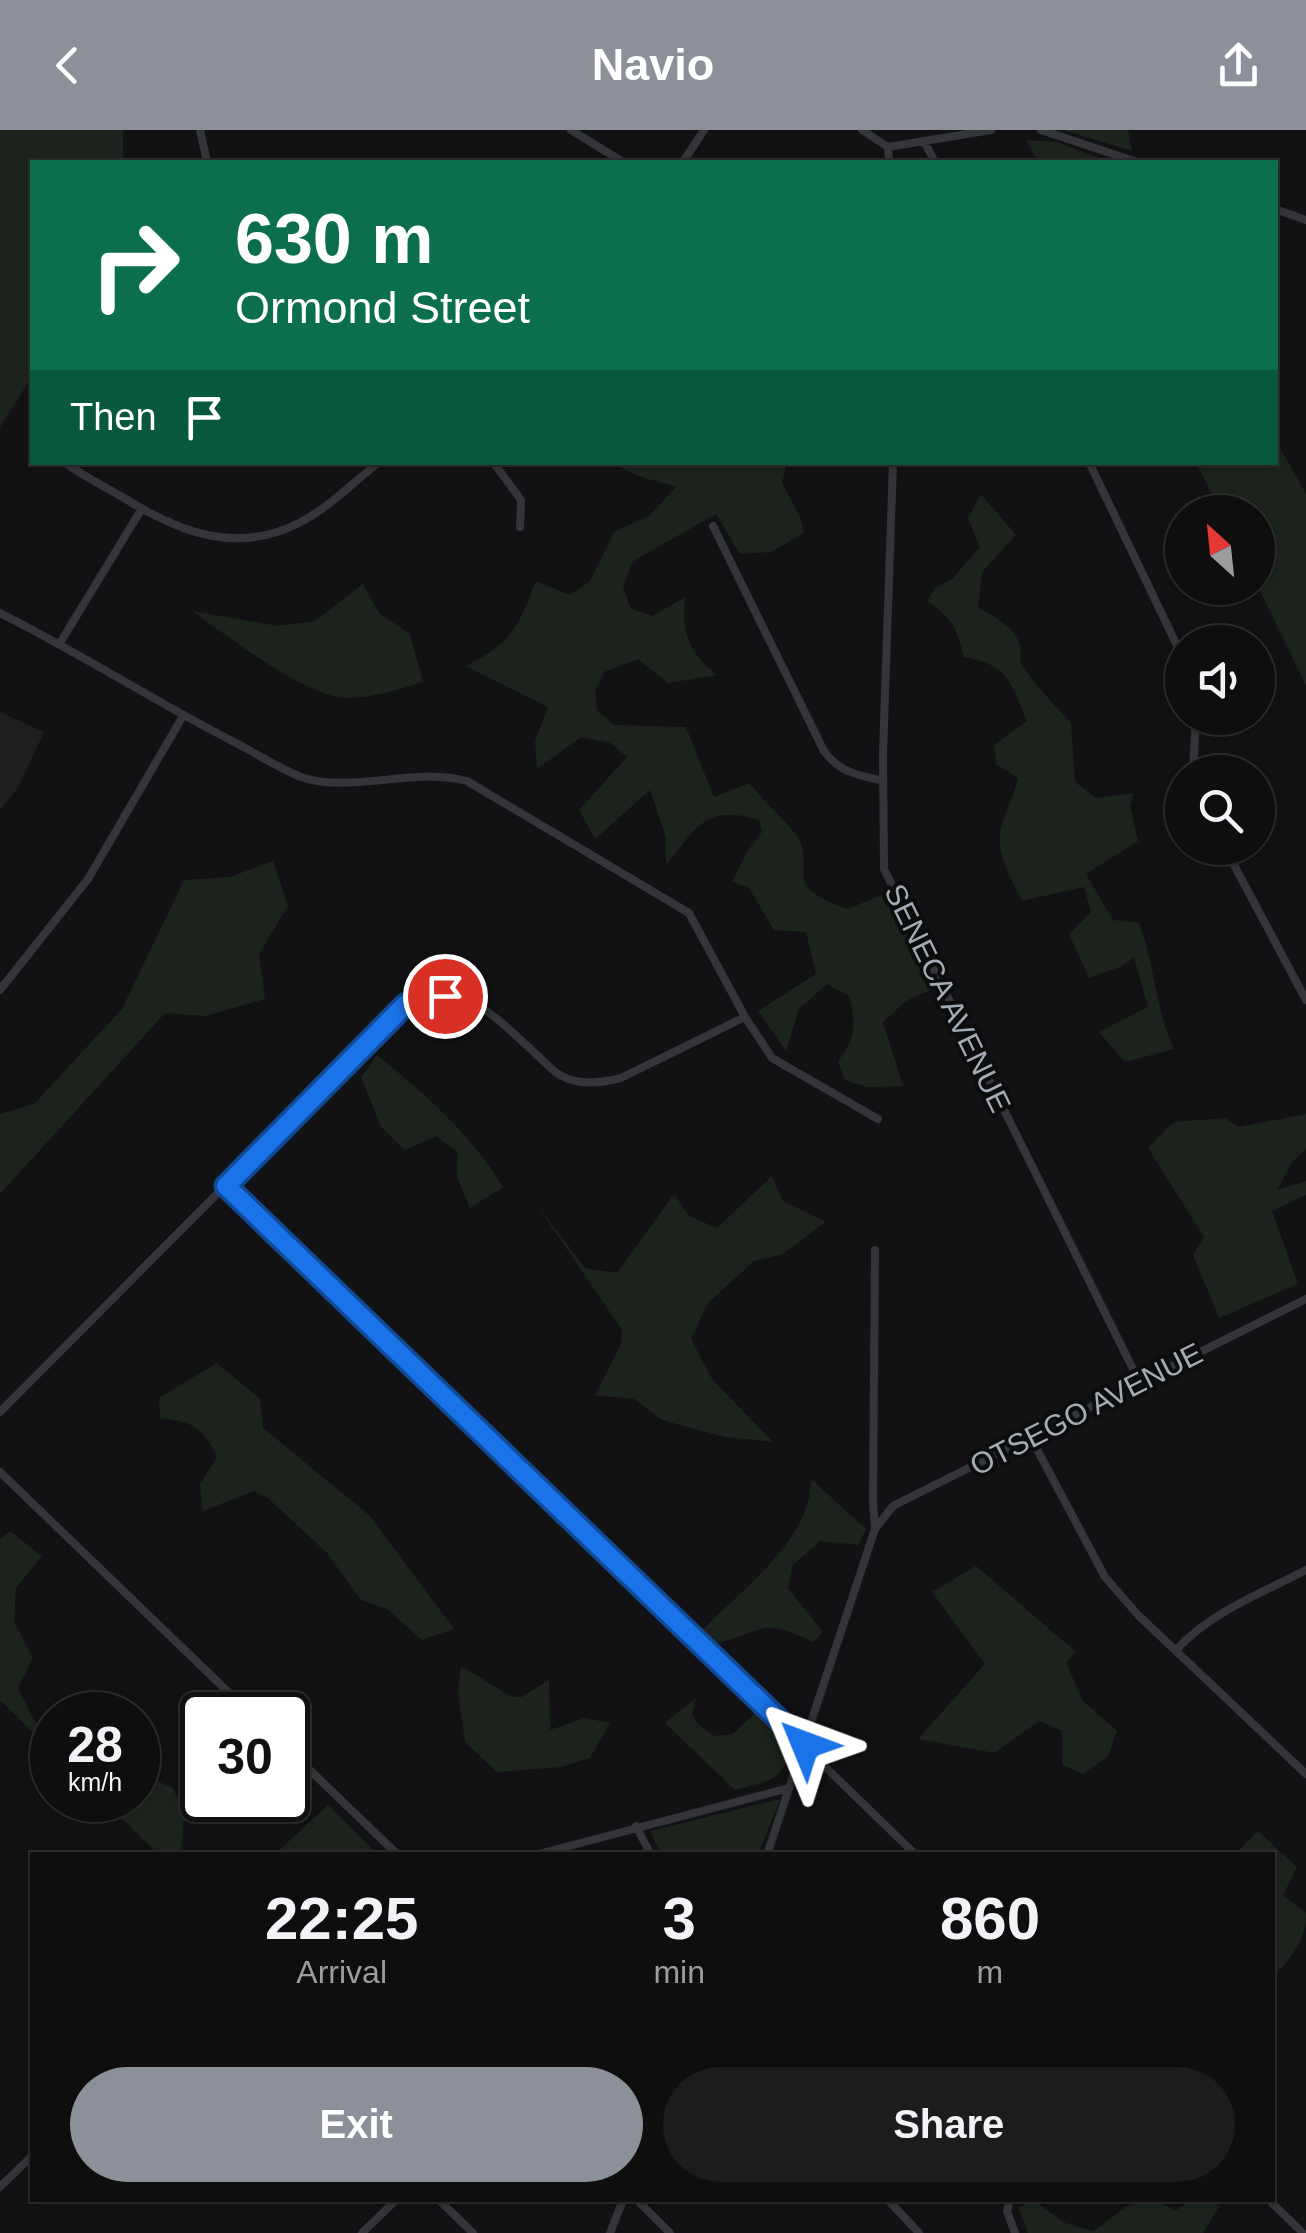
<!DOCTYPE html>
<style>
:root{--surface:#0e0e0f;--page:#1c1c1d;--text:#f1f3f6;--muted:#9b9c9e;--line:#2e2e2f;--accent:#8c9099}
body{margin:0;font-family:Arial,sans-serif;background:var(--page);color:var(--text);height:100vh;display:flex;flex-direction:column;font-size:38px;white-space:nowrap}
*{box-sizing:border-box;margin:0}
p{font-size:32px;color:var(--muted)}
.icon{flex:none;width:55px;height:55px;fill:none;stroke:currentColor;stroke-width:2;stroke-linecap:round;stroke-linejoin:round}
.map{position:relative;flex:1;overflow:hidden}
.sheet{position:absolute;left:30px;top:1722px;width:1245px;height:350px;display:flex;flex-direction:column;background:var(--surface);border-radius:0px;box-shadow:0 2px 8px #0004,0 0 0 2px var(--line)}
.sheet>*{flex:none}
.banner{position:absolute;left:30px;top:30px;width:1248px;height:305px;border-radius:0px;box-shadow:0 2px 8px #0004,0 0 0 2px var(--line);background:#0b6e4f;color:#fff;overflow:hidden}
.needle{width:65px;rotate:333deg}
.tools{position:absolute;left:1165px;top:365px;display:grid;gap:20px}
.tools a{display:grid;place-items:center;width:110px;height:110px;border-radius:50%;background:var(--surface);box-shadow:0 2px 8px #0004,0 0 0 2px var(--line);font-size:50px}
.speed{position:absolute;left:30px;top:1562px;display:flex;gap:20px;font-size:50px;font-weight:700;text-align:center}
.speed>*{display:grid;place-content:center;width:130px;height:130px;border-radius:50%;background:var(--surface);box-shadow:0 2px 8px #0004,0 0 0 2px var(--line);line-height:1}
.speed small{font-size:25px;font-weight:400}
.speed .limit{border:5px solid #111;border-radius:15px;background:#fff;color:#111}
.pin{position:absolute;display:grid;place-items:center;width:85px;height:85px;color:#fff;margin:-42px;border:5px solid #fff;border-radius:50%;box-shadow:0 2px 10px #0007}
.me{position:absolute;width:110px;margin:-55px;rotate:314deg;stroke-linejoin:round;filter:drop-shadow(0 0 8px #0008)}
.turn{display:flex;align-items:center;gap:35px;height:210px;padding:0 40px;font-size:45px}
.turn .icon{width:130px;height:130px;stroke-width:2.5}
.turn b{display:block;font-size:70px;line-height:85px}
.then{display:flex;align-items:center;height:95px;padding:0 40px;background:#0003;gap:20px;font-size:38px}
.eta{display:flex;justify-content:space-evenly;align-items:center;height:170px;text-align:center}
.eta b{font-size:60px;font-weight:700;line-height:70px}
.action{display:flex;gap:20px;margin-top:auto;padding:20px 40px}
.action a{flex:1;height:115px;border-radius:60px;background:var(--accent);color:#fff;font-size:40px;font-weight:700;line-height:115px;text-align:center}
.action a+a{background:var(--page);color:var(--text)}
header{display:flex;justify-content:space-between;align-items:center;height:130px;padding:0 40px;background:var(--accent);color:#fff;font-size:45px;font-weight:700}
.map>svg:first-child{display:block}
</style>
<header><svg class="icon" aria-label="back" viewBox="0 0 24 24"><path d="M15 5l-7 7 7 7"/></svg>Navio<svg class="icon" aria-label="share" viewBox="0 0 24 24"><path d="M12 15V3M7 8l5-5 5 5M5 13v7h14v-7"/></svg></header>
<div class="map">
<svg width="1306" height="2103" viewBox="0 0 1306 2103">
<rect width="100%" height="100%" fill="#121214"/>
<path fill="#1e1e21" d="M0,582L44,602L19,656L0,680Z"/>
<path fill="#1c231c" d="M0,0H123V32H32V247L0,297Z
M1063,0H1128L1132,21Z
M1026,10L1057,12L1111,32H1038Z
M1275,309L1306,364V555L1258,457V382H1221L1196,333L1275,332Z
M704,332L787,333L782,353L800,387L804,403L771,422L740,424L716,384L633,431L623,457L631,479L653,486L685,467C681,501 689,524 717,545L668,553L638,529L604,542L595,561L597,580L614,595L686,597L714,667L750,653C763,671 780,685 794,702C821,735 774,755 848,779L889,762L933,859L906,871L883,892L903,956L867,957L845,950L838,931C856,910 856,892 849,866L827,854L799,879L786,921L758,881L816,844L806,802L774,800L749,758L732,752L746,723L762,702L759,690C705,674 698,696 666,735V707L650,660L595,709L579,680L627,627L610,613L581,607L537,639L535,611L548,577L465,536C513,513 517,498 536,451L570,465L590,451L614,402L649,386L676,357C657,350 631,348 616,333H691L694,337Z
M981,364L1016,405L982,442L978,477C1001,491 1025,501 1020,532L1037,556L1071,593L1075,652L1096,668L1134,663L1130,676L1138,711L1086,744L1113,790L1139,793C1155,834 1155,879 1174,919L1125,932L1099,902L1148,877L1134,827L1120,837L1089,848L1069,804L1091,782L1084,757L1022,771C1011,747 993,721 1002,694C1007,678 1014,665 1018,648L996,634L994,615L1027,591C1010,553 1010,535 964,527C956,497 953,489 927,471L934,459L953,448L980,417L968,388Z
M363,454L379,483L410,504L423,552C399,559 373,568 347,568C308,568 226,505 192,481L278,496L315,491Z
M273,731L288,776L259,824L265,869L205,886L165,883L0,1064V984L34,974L122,879L184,750L230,747Z
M377,925C426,965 470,1003 503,1057L470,1078L457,1047L458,1022L436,1006L405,1020L381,997L361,947Z
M1306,984V1019L1292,1032L1277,1060L1306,1051V1065L1272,1081L1298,1154L1219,1188L1193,1125L1204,1107L1148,1018L1174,992L1225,988L1239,997Z
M772,1046L783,1071L826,1092L783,1124L754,1131L708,1173L691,1209L712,1249L773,1312L725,1307L662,1290L634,1269L595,1265L621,1214L622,1200L533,1069L585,1138L617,1143L674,1064L689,1086L717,1098Z
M217,1233L260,1269L263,1298L369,1385L454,1499L422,1510L387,1479L361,1470L327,1423L268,1368L254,1361L203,1381L200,1354L217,1327C202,1296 193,1292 160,1288L159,1268Z
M811,1349L866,1399L858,1415L820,1411L793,1435L788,1458L823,1502L813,1512C758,1486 768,1501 716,1513L701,1501C741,1460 812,1409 811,1349Z
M10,1401L42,1426L16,1458L14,1491L33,1528L18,1558L35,1592L52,1600V1621L0,1570V1409Z
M976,1436L1076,1522L1066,1532L1082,1570L1117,1601L1108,1626L1083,1644L1062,1635V1601L1039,1591L995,1623L918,1609L985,1534L932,1462Z
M461,1536L512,1567H522L549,1550L550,1600L585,1588L610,1593L590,1628L561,1637L497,1642L465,1612L458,1562Z
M696,1568L692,1585L699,1595L714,1606L733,1604L757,1581L789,1616C785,1653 766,1651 735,1660L665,1593Z
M138,1643L173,1658L184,1685L181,1725H159L103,1670H138Z
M780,1669L758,1725H662L650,1701Z
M328,1675L378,1725H274Z
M1258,1701L1297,1737L1283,1765L1306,1783C1306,1812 1291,1827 1273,1848L1272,1725H1234Z
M1033,2070L1065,2093L1093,2101C1125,2081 1138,2054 1175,2081L1192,2070H1223L1203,2103H1028L1018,2078Z"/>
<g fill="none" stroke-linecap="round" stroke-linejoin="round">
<path stroke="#333539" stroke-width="8" d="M200,0L207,32
M571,0L623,32
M862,0L888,17L991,0
M1041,0L1137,32
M924,11L935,32
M888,17L889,32
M683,32L704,0
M1275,79L1306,90
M64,332C83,346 104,356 124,368C179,402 236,425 299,393C328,378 353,353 379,332
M493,332L521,370L520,397
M893,332L883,623L884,739L1140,1253
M1089,332L1182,526
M713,396L824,621C840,643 858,645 883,651
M0,483C80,523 154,571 234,612C256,623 278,638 301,647C348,664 414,637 467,651L689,783L745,887L772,928L878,989
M60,513L141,380
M1193,642L1196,588
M1225,718L1306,870
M0,860L88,749L183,586
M226,1056L916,1725
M0,1282L406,874C468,852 493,885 536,924C543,930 551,940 560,945C579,956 601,953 621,948L745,887
M1031,1308L1105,1447L1138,1485L1306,1644
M0,1342L252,1585
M875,1399L893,1376L1306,1169
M1177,1519C1211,1482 1262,1463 1306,1440
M288,1619L398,1725
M636,1696L651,1725
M535,1725L789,1658
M767,1725L875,1399L873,1371L875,1120
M0,2057L32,2026
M439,2070L473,2103
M637,2070L670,2103
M888,2070L919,2103
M1010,2070L1007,2081L1015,2103
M1269,2070L1303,2103
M362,2103L396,2070
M610,2103L623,2070"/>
</g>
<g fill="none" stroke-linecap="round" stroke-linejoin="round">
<defs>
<path id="route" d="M445,866L406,874L226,1056L805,1615"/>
</defs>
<use href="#route" stroke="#114b97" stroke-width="25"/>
<use href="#route" stroke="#1a73e8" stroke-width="18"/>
</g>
<g text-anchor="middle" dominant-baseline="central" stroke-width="8" stroke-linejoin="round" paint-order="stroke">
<g font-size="30" fill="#a3acb5" stroke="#0d0d0e">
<text transform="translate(948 868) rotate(64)">SENECA AVENUE</text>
<text transform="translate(1086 1279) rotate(-27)">OTSEGO AVENUE</text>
</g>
</g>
</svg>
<div class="tools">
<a><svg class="needle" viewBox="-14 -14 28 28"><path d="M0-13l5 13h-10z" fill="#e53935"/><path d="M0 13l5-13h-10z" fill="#9b9c9e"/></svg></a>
<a><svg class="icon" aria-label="sound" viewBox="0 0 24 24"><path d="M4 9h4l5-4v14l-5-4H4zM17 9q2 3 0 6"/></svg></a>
<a><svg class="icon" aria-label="search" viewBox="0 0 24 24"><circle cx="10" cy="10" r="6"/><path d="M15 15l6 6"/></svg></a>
</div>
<div class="speed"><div>28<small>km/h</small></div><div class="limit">30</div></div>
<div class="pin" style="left:445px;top:866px;background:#d93025"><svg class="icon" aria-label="arrive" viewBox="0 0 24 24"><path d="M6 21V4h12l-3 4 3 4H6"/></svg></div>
<svg class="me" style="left:805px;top:1615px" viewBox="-20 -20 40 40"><path d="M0-17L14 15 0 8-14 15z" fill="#1a73e8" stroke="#fff" stroke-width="4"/></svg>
<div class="banner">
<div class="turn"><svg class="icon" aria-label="right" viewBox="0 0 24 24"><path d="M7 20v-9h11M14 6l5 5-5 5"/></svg><div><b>630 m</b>Ormond Street</div></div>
<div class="then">Then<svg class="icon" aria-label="arrive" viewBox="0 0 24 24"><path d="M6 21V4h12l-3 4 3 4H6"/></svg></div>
</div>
<section class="sheet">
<div class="eta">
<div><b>22:25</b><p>Arrival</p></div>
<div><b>3</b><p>min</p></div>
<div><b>860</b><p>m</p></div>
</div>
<div class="action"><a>Exit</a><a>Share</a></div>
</section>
</div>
